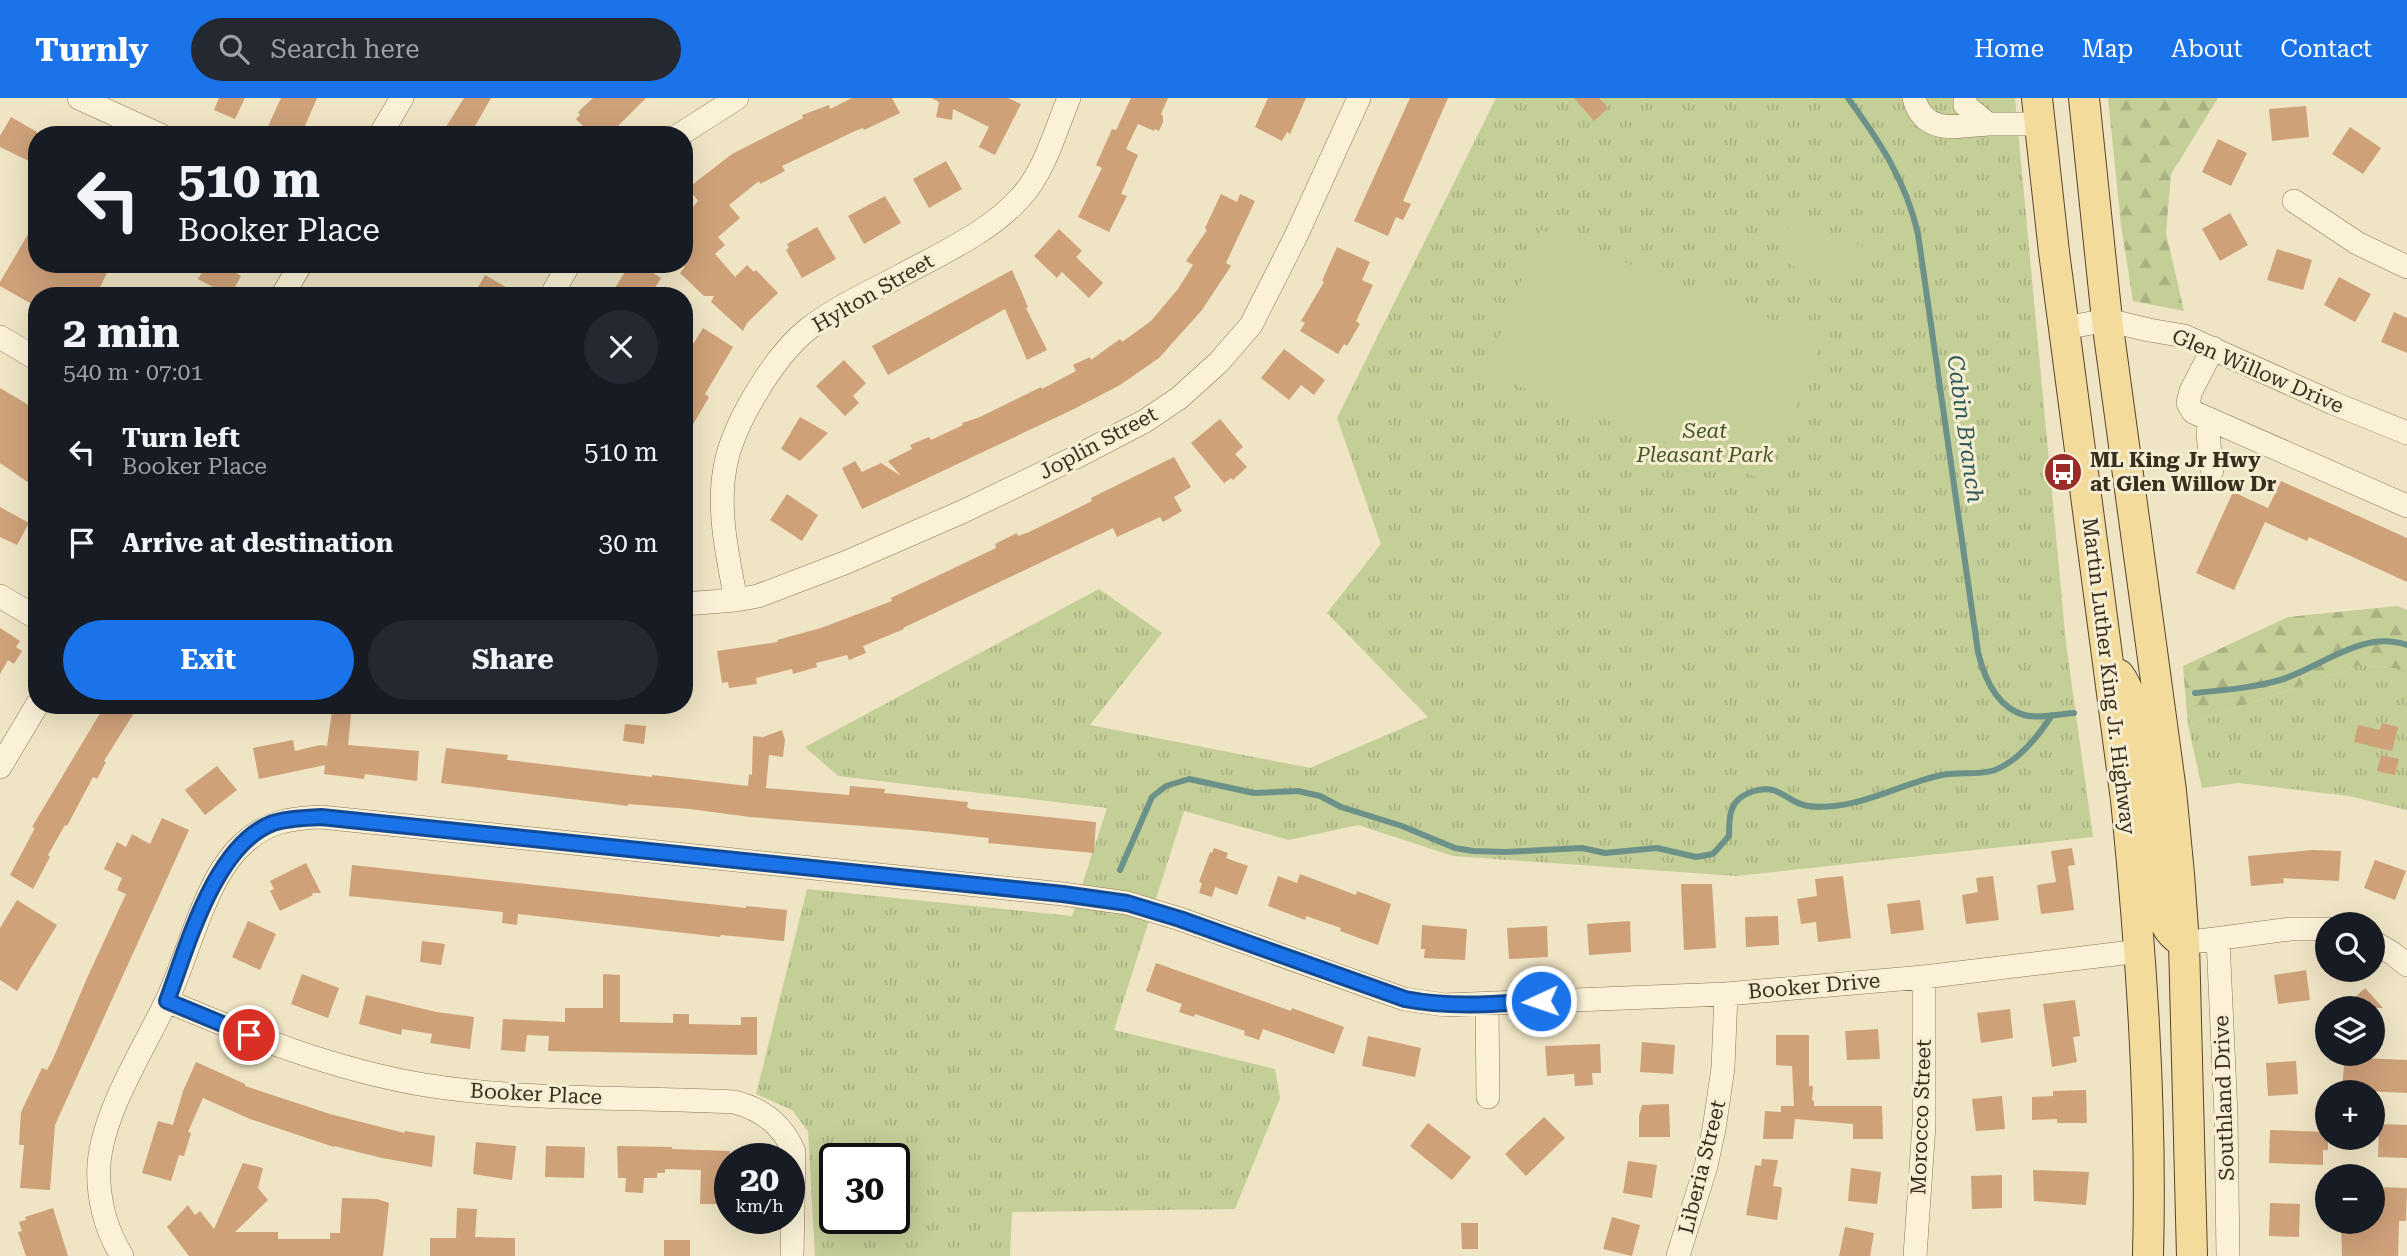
<!DOCTYPE html>
<meta charset="utf-8">
<style>
:root{--surface:#171b24;--page:#242831;--text:#f1f3f6;--muted:#9ea1a6;--accent:#1a73e8}
body{margin:0;font-family:"Roboto Serif",serif;background:var(--page);color:var(--text);height:100vh;display:flex;flex-direction:column;font-size:26px;white-space:nowrap}
*{box-sizing:border-box;margin:0}
p{font-size:23px;color:var(--muted)}
.icon{flex:none;width:38px;height:38px;fill:none;stroke:currentColor;stroke-width:2;stroke-linecap:round;stroke-linejoin:round}
.map{position:relative;flex:1;overflow:hidden}
.drawer{position:absolute;left:28px;top:189px;width:665px;height:427px;display:flex;flex-direction:column;background:var(--surface);border-radius:28px;box-shadow:0 7px 28px #0002}
.drawer>*{flex:none}
.guide{position:absolute;left:28px;top:28px;width:665px;height:147px;border-radius:28px;box-shadow:0 7px 28px #0002;background:#171b24;color:var(--text);overflow:hidden}
.buttons{position:absolute;left:2315px;top:814px;display:grid;gap:14px}
.buttons a{display:grid;place-items:center;width:70px;height:70px;border-radius:50%;background:var(--surface);box-shadow:0 7px 28px #0002;font-size:35px}
.speed{position:absolute;left:714px;top:1045px;display:flex;gap:14px;font-size:35px;font-weight:700;text-align:center}
.speed>*{display:grid;place-content:center;width:91px;height:91px;border-radius:50%;background:var(--surface);box-shadow:0 7px 28px #0002;line-height:1}
.speed small{font-size:18px;font-weight:400}
.speed .limit{border:4px solid #111;border-radius:10px;background:#fff;color:#111}
.pin{position:absolute;display:grid;place-items:center;width:60px;height:60px;color:#fff;margin:-30px;border:4px solid #fff;border-radius:50%;box-shadow:0 2px 7px #0007}
.me{position:absolute;width:77px;margin:-38px;rotate:267deg;stroke-linejoin:round;filter:drop-shadow(0 0 5px #0008)}
.turn{display:flex;align-items:center;gap:24px;height:147px;padding:0 35px;font-size:32px}
.turn .icon{width:91px;height:91px;stroke-width:2.5}
.turn b{display:block;font-size:49px;line-height:60px}
.round{display:grid;place-items:center;flex:none;width:74px;height:74px;border-radius:37px;background:var(--page)}
.head{display:flex;align-items:center;justify-content:space-between;height:119px;padding:0 35px}
h1{font-size:42px;font-weight:700;line-height:52px}
.action{display:flex;gap:14px;margin-top:auto;padding:14px 35px}
.action a{flex:1;height:80px;border-radius:42px;background:var(--accent);color:#fff;font-size:28px;font-weight:700;line-height:80px;text-align:center}
.action a+a{background:var(--page);color:var(--text)}
ul{padding:0;list-style:none}
li{display:flex;align-items:center;gap:21px;height:91px;padding:0 35px}
li div{flex:1}
li b{display:block;font-size:26px}
li em{font-style:normal}
header{display:flex;align-items:center;gap:42px;box-sizing:border-box;height:98px;padding:0 35px;background:var(--accent);color:#fff}
header strong{font-size:33px}
nav{display:flex;gap:38px;margin-inline-start:auto;font-size:24px}
.search{width:490px;height:63px;background:var(--page);display:flex;align-items:center;gap:18px;box-sizing:border-box;padding:0 24px;border-radius:38px;color:var(--muted);font-size:26px}
.map>svg:first-child{display:block}
</style>
<header>
<strong>Turnly</strong>
<div class="search"><svg class="icon" aria-label="search" viewBox="0 0 24 24"><circle cx="10" cy="10" r="6"/><path d="M15 15l6 6"/></svg>Search here</div>
<nav><a>Home</a><a>Map</a><a>About</a><a>Contact</a></nav>
</header>
<div class="map">
<svg width="2407" height="1158" viewBox="0 0 2407 1158">
<defs>
<pattern id="forest-firs" width="22" height="20" patternUnits="userSpaceOnUse" patternTransform="scale(1.75)"><rect width="22" height="20" fill="#c4ce97"/><path d="M5 1l3.5 6h-7zM16 11l3.5 6h-7z" fill="#a9b182"/></pattern>
<pattern id="park-tufts" width="24" height="20" patternUnits="userSpaceOnUse" patternTransform="scale(1.75)"><rect width="24" height="20" fill="#c4ce97"/><path d="M3 7l-1-3M5 7V3M7 7l1-3M15 17l-1-3M17 17v-4M19 17l1-3" fill="none" stroke="#a9b182"/></pattern>
</defs>
<rect width="100%" height="100%" fill="#efe4c4"/>
<path fill="url(#forest-firs)" d="M2108,0H2218L2171,76L2166,135L2184,213L2133,203L2121,127Z
M2398,508L2407,512V572L2361,567L2188,627L2183,568L2288,519Z"/>
<path fill="url(#park-tufts)" fill-rule="evenodd" d="M1496,0H2015L2066,545L2093,739L1736,778L1453,758L1358,727L1289,742L1184,713L1114,932L1275,971L1280,1000L1235,1111L1012,1114L1010,1158H815L808,1033L792,1012L756,996L807,791L1072,818L1107,710L838,678L805,649L1099,491L1162,535L1090,627L1310,670L1428,619L1327,515L1381,446L1337,320ZM835,1060H894V1120H835Z
M2361,567L2407,572V712L2349,698L2238,685L2202,690L2188,627Z"/>
<path fill="#c4ce97" d="M1794,118L1865,150L1846,192L1775,159Z
M1541,132L1822,241L1766,383L1485,275Z"/>
<g fill="none" stroke-linecap="round" stroke-linejoin="round">
<path stroke="#6c9189" stroke-width="6" d="M1848,0C1880,44 1906,83 1918,136L1978,554C1984,579 1996,609 2024,617C2039,621 2059,616 2074,615
M2195,595C2224,592 2252,590 2280,582C2320,570 2363,531 2407,547
M1120,772L1152,699L1166,688L1189,681L1254,695L1298,693L1320,698L1341,709L1402,728L1455,750L1473,753L1505,754L1582,750L1605,755L1657,750L1696,759L1713,756L1729,738C1729,716 1729,701 1754,693C1780,685 1787,705 1808,708C1855,714 1898,686 1942,677C1960,673 1978,678 1995,672C2018,663 2039,637 2052,617"/>
</g>
<path fill="#cea179" d="M219,0H245L235,21L214,12Z
M281,0H317L301,37H264Z
M464,0H491L470,37H441Z
M593,0H646L609,37H592L576,21L580,17L578,14Z
M852,0H892L900,15L864,32L863,30L855,33L782,68L785,73L760,86L759,83L729,107L740,120L718,139L725,147L715,156L735,179L747,167L754,174L756,172L778,195L747,225L743,233L711,204L714,198H704L680,175L684,170V119L698,103L688,90L732,56L803,20L802,17L829,7L830,11Z
M931,0H1008L1021,6L995,57L979,49L989,29L953,11L952,22L936,19L939,4Z
M1131,0H1168L1161,16L1163,18V24L1159,33L1155,31L1154,33L1138,26L1126,51L1138,57L1121,96L1127,98L1109,134L1078,119L1102,70L1096,67L1112,31L1116,32Z
M1268,0H1306L1290,36L1287,34L1282,43L1255,29Z
M1410,0H1448L1403,103L1411,106L1403,122L1396,119L1388,138L1354,123Z
M1574,0H1599L1608,10L1594,23Z
M2306,8L2309,39L2272,43L2269,11Z
M11,19L37,34V67L0,49V38Z
M2350,29L2381,50L2363,76L2332,56Z
M2218,41L2247,55L2231,88L2202,74Z
M946,63L962,91L929,110L913,81Z
M1221,96L1237,104L1240,96L1255,103L1226,165L1231,168L1202,212L1159,260L1120,287L1074,311L862,411L842,370L855,363L862,374L881,365L901,378L888,363L912,351L910,347L929,339L931,342L963,327L962,325L980,319L1041,289L1042,291L1076,273L1073,267L1090,259L1091,262L1120,241L1122,244L1151,223L1178,191L1193,167L1186,163L1207,132L1205,130Z
M885,98L901,125L864,146L848,118Z
M2230,115L2248,147L2220,163L2202,131Z
M37,121V166H111L96,198H37V209L0,188V184Z
M817,129L836,161L802,180L786,152L789,150L787,146Z
M1059,131L1082,153L1076,159L1103,185L1089,200L1062,174L1057,180L1034,158Z
M1337,149L1370,164L1362,182L1373,187L1356,223L1360,226L1347,248L1344,246L1338,256L1300,233L1305,225L1301,223L1324,184L1322,183Z
M2277,151L2312,162L2303,192L2267,182Z
M207,166H221L241,178L230,198L198,181Z
M630,166H639L661,180L650,198H610Z
M1012,172L1028,209L1026,210L1047,252L1027,262L1005,211L888,277L872,248Z
M485,177L521,198H473Z
M2339,179L2371,196L2355,224L2324,207Z
M2394,214L2407,220V255L2381,244Z
M703,230L733,249L705,296L709,299L684,342V261Z
M1284,251L1325,282L1314,297L1301,287L1289,302L1261,280Z
M844,262L866,285L853,298L859,305L845,318L816,288Z
M0,290L37,312V374L29,385L0,365Z
M800,319L828,335L800,363L781,351Z
M1220,321L1243,349L1235,356L1247,369L1233,382L1231,380L1224,385L1191,345Z
M1174,359L1191,389L1174,399L1182,413L1163,424L1160,419L1117,439L1113,430L903,530L904,531L863,548L866,555L849,562L847,557L816,565L817,569L793,576L792,571L756,580L757,586L729,590L728,584L722,585L717,553L778,544L777,542L821,530L892,503L891,500L996,450L995,446L1017,435L1018,438L1029,434L1060,419L1092,403L1091,400Z
M2281,383L2407,440V484L2309,439L2307,443L2265,424L2234,492L2196,475L2233,394L2268,410Z
M787,396L818,417L802,443L770,422Z
M0,409L29,425L17,447L0,439Z
M0,530L20,543L16,549L22,553L14,566L8,562L0,576Z
M105,607H121L134,615L104,663L106,664L97,681L93,679L67,728L65,727L48,757L50,759L33,791L10,777L35,730L32,729Z
M333,607H352L348,647L419,653L417,683L365,676L364,681L324,676L325,667L259,681L253,650L293,642L295,653L320,647L327,648Z
M2382,625L2398,629L2392,653L2354,644L2358,627L2380,632Z
M625,626L646,628L644,646L623,643Z
M782,632L785,642L783,659L769,657L766,690L849,697L850,688L885,691L884,695L968,704L967,709L970,711L1096,724L1094,755L988,745L989,740L913,732L750,719L690,711L628,706V708L441,685L446,650L508,657L507,662L652,679V677L748,688L749,676L752,677L753,638L763,639Z
M2381,657L2399,661L2395,677L2377,673Z
M217,668L237,692L205,717L185,692Z
M162,720L189,732L55,1027L50,1092L20,1090L24,1047H19L21,1014L42,970L47,972L53,961L87,880L126,796L117,792L122,780L104,771L117,744L126,749L132,736L150,746Z
M1214,750L1228,755L1226,760L1248,768L1237,797L1215,789L1212,799L1199,795L1202,785L1199,784L1210,754L1212,755Z
M2072,750L2075,767L2068,768L2074,812L2041,816L2037,787L2056,784L2051,753Z
M2312,752L2341,753L2339,783L2283,780L2284,785L2251,788L2248,758Z
M2375,762L2406,773L2395,802L2364,790Z
M306,765L321,795H312L313,797L280,813L270,793L274,791L270,783Z
M352,767L746,810V808L787,812L784,843L721,837L720,839L518,816L517,827L502,825L503,814L349,798Z
M1300,776L1356,797L1357,793L1391,806L1378,847L1340,833L1341,830L1306,818L1305,822L1268,808L1278,778L1297,785Z
M1843,778L1851,840L1818,844L1816,824L1801,826L1797,801L1817,798L1815,781Z
M1993,778L1999,822L1966,826L1962,797L1978,794L1976,780Z
M1681,786H1712L1716,850L1684,852Z
M17,802L57,827L17,893L0,882V830Z
M1920,802L1924,832L1891,836L1887,806Z
M1778,818L1779,847L1746,849L1745,819Z
M248,823L276,836L260,872L232,859Z
M1630,823L1631,854L1589,857L1587,826Z
M1422,827L1467,831L1465,862L1424,860L1425,851H1421Z
M1547,828L1548,859L1509,861L1507,830Z
M422,843L445,846L441,867L420,864Z
M1156,865L1291,913L1292,910L1344,929L1334,956L1263,931L1259,942L1244,937L1245,933L1195,916L1194,919L1179,914L1182,906L1146,893Z
M2306,872L2310,902L2278,906L2274,877Z
M302,876L339,890L328,920L291,906Z
M603,876L620,877V924L673,925V916H689V926L741,927V919H757V957L548,953L549,938L527,937L525,954L501,952L503,921L565,924V910H603Z
M2365,890L2383,910H2343Z
M366,897L436,914L474,919L470,951L430,945L432,936L402,931L401,937L359,926Z
M2075,902L2080,938L2073,939L2077,964L2052,969L2043,906Z
M2010,911L2013,940L1981,945L1977,915Z
M1878,931L1880,961L1847,962L1845,933Z
M1776,937H1809V988H1813L1812,1002L1814,1003V1008H1882L1883,1041H1853V1026L1795,1021L1793,1041H1763L1765,1013L1781,1014V1008H1794L1792,968L1776,967Z
M1368,938L1421,950L1415,979L1362,968Z
M1642,944L1675,947L1673,976L1640,974Z
M1600,946L1601,975H1592L1593,987L1575,988L1574,976L1547,978L1545,948Z
M2341,959L2407,962V995L2342,992L2344,966Z
M2296,963L2298,996L2268,998L2266,965Z
M196,964L245,986V988L330,1016L404,1035L405,1033L435,1038L432,1069L382,1060L334,1048V1049L250,1021L203,1000L188,1034L191,1035L184,1058L179,1057L171,1083L142,1075L158,1023L173,1027L183,993Z
M2086,992L2087,1025H2057V1021L2032,1022V999L2053,998V993Z
M2002,998L2005,1031L1976,1033L1972,1001Z
M1669,1006L1670,1039H1639V1018L1642,1007Z
M1544,1019L1565,1040L1526,1078L1505,1056Z
M1428,1025L1471,1059L1452,1082L1410,1048Z
M2379,1026L2407,1027V1060L2378,1059Z
M2270,1032L2328,1034V1052H2323V1067L2269,1065Z
M476,1044L516,1048L512,1082L473,1076Z
M546,1048L585,1049L584,1080L545,1079Z
M617,1048L672,1049V1051L730,1053V1106H700L701,1072L665,1071V1075H657V1080H644L643,1095L625,1094L626,1080H618Z
M1762,1061L1778,1062L1773,1088L1781,1089L1782,1092L1777,1122L1746,1117L1755,1067L1761,1068Z
M1628,1063L1657,1067L1652,1100L1623,1095Z
M243,1065L263,1070L258,1090L268,1102L235,1134H278V1141H330V1135H340L342,1100L377,1101L389,1105L383,1158H189L167,1129L188,1107L195,1117L200,1113L214,1131Z
M1851,1070L1881,1074L1877,1106L1848,1103Z
M2033,1072L2089,1074L2086,1107L2034,1103Z
M2002,1077V1110L1972,1111L1971,1078Z
M2377,1089L2407,1090L2406,1123H2399L2398,1158H2342L2341,1124H2376Z
M2270,1105L2300,1106L2299,1139L2269,1138Z
M53,1110L68,1158H26L18,1134L22,1133L19,1124L26,1122L25,1119Z
M457,1110L477,1111L475,1139L515,1140V1158H430V1140H456Z
M1612,1119L1640,1127L1632,1158L1603,1151Z
M1461,1125H1478V1151H1462Z
M1845,1129L1874,1135L1870,1158H1839Z
M664,1142H690V1158H664Z"/>
<g fill="none" stroke-linecap="round" stroke-linejoin="round">
<defs>
<path id="minor" d="M79,0L160,37
M1914,0C1924,38 1958,28 1988,26
M1965,0V7L1988,26H2040
M380,37L402,0
M679,37L737,0
M2294,103L2357,145L2407,169
M282,198L301,166
M551,198L569,166
M2065,230L2107,222L2149,232L2184,238L2333,305L2407,335
M0,239L37,261
M2213,250L2191,293L2188,305L2193,314L2407,408
M2208,321V337L2212,372
M0,498L37,520
M736,502C728,460 717,413 725,370C732,327 774,258 808,231C836,209 870,194 900,178C942,155 988,135 1020,100C1045,73 1055,33 1069,0
M684,506L736,502L758,498L847,464L964,413L1074,360L1145,323L1179,300L1219,264L1251,227L1296,138L1359,0
M0,669L37,607
M2218,841L2226,1017L2228,1158
M2373,844L2392,855L2407,867
M2184,845L2290,831H2328
M167,903C250,938 335,972 425,987C525,1003 633,999 734,1004C762,1011 783,1027 794,1054L792,1158
M1487,906L1488,999
M122,1158C105,1131 97,1098 99,1066C103,1014 144,950 166,904C189,857 204,781 243,746C266,724 290,720 321,719L1063,796L1127,805L1180,821L1404,901L1445,907L1726,896L1924,879L2140,853
M1678,1158L1706,1068L1714,1031L1723,970L1726,896
M1915,1158L1924,1027V879"/>
<path id="major" d="M2037,0L2054,154L2126,702C2141,853 2152,1006 2148,1158
M2084,0L2107,222L2171,693L2179,776L2184,845L2192,1158
M2119,577C2145,609 2151,727 2156,773C2158,792 2157,813 2168,830C2171,836 2178,841 2184,845"/>
</defs>
<use href="#minor" stroke="#8a765a" stroke-width="24"/>
<use href="#major" stroke="#58442e" stroke-width="32"/>
<use href="#minor" stroke="#faf1d7" stroke-width="23"/>
<use href="#major" stroke="#f3dc9b" stroke-width="30"/>
</g>
<g fill="none" stroke-linecap="round" stroke-linejoin="round">
<defs>
<path id="route" d="M249,937L167,903C187,850 214,747 273,725C288,720 305,720 321,719L1063,796L1127,805L1180,821L1405,901C1450,910 1495,906 1541,903"/>
</defs>
<use href="#route" stroke="#114b97" stroke-width="18"/>
<use href="#route" stroke="#1a73e8" stroke-width="12"/>
</g>
<defs>
<symbol id="bus-disc" viewBox="-11 -11 22 22"><circle r="9.5" fill="#9a2d28" stroke="#f6eed3"/><path d="M-5-6H5V4H4V6H2V4H-2V6H-4V4H-5ZM-3.5-4V0h7V-4ZM-3.5 1.2v1.5H-2V1.2ZM2 1.2v1.5H3.5V1.2Z" fill="#fff"/></symbol>
</defs>
<g fill-rule="evenodd">
<use href="#bus-disc" x="2041" y="352" width="44" height="44"/>
</g>
<g text-anchor="middle" dominant-baseline="central" stroke-width="6" stroke-linejoin="round" paint-order="stroke">
<g font-size="21" fill="#3a2d1e" stroke="#f6eed3">
<text transform="translate(873 195) rotate(-30)">Hylton Street</text>
<text transform="translate(2258 273) rotate(23)">Glen Willow Drive</text>
<text transform="translate(1098 345) rotate(-28)">Joplin Street</text>
<text transform="translate(2109 578) rotate(83)">Martin Luther King Jr. Highway</text>
<text transform="translate(1814 888) rotate(-5)">Booker Drive</text>
<text transform="translate(536 996) rotate(3)">Booker Place</text>
<text transform="translate(2224 1000) rotate(-92)">Southland Drive</text>
<text transform="translate(1921 1019) rotate(-88)">Morocco Street</text>
<text transform="translate(1702 1069) rotate(-76)">Liberia Street</text>
</g>
<g font-size="21" font-style="italic" fill="#475724" stroke="#f6eed3">
<text x="1705" y="333">Seat<tspan x="1705" dy="24">Pleasant Park</tspan></text>
</g>
<g font-size="21" font-weight="bold" fill="#3a2d1e" stroke="#f6eed3" text-anchor="start">
<text x="2090" y="362">ML King Jr Hwy<tspan x="2090" dy="24">at Glen Willow Dr</tspan></text>
</g>
<g font-size="23" font-style="italic" fill="#2d5a59" stroke="#f6eed3">
<text transform="translate(1965 331) rotate(82)">Cabin Branch</text>
</g>
</g>
</svg>
<div class="buttons">
<a><svg class="icon" aria-label="search" viewBox="0 0 24 24"><circle cx="10" cy="10" r="6"/><path d="M15 15l6 6"/></svg></a>
<a><svg class="icon" aria-label="layers" viewBox="0 0 24 24"><path d="M12 4l9 5-9 5-9-5zM3 14l9 5 9-5"/></svg></a>
<a>+</a>
<a>−</a>
</div>
<div class="speed"><div>20<small>km/h</small></div><div class="limit">30</div></div>
<div class="pin" style="left:249px;top:937px;background:#d93025"><svg class="icon" aria-label="arrive" viewBox="0 0 24 24"><path d="M6 21V4h12l-3 4 3 4H6"/></svg></div>
<svg class="me" style="left:1541px;top:903px" viewBox="-20 -20 40 40"><circle r="17" fill="#1a73e8" stroke="#fff" stroke-width="3"/><path d="M0-11L8 9 0 5-8 9z" fill="#fff"/></svg>
<div class="guide">
<div class="turn"><svg class="icon" aria-label="left" viewBox="0 0 24 24"><path d="M17 20v-9H6M10 6l-5 5 5 5"/></svg><div><b>510 m</b>Booker Place</div></div>
</div>
<section class="drawer">
<div class="head"><div><h1>2 min</h1><p>540 m · 07:01</p></div><a class="round"><svg class="icon" aria-label="close" viewBox="0 0 24 24"><path d="M6 6l12 12M18 6L6 18"/></svg></a></div>
<ul>
<li><svg class="icon" aria-label="left" viewBox="0 0 24 24"><path d="M17 20v-9H6M10 6l-5 5 5 5"/></svg><div><b>Turn left</b><p>Booker Place</p></div><em>510 m</em></li>
<li><svg class="icon" aria-label="arrive" viewBox="0 0 24 24"><path d="M6 21V4h12l-3 4 3 4H6"/></svg><div><b>Arrive at destination</b></div><em>30 m</em></li>
</ul>
<div class="action"><a>Exit</a><a>Share</a></div>
</section>
</div>
